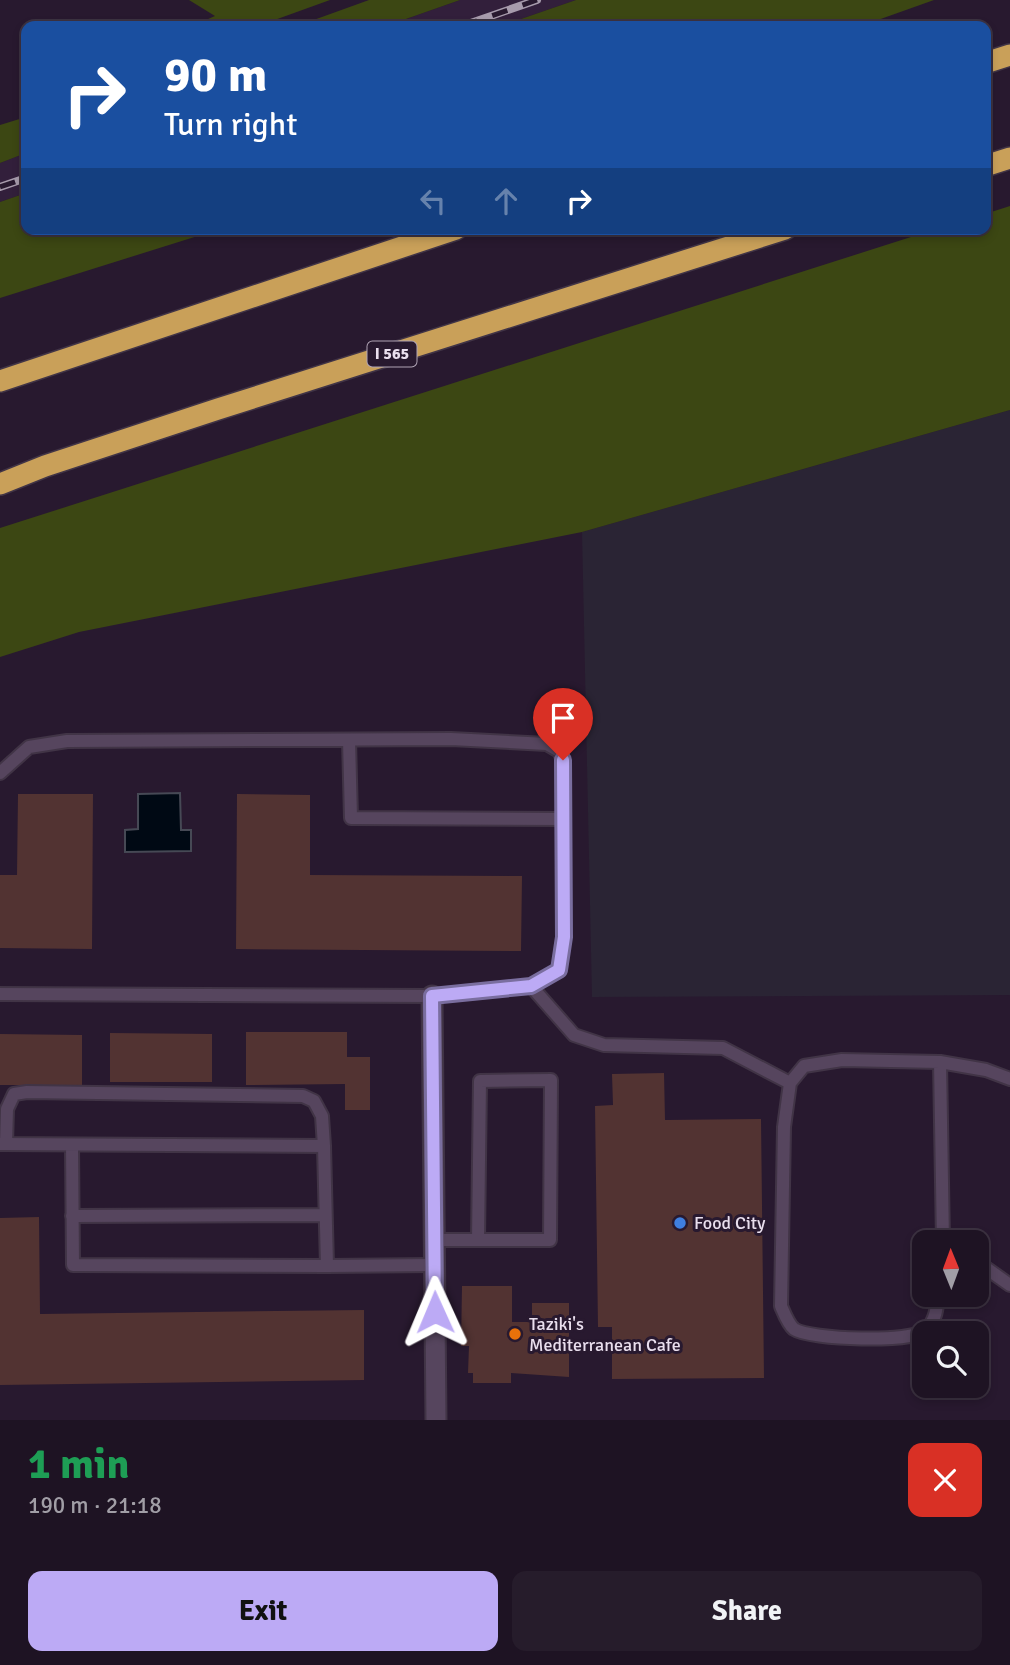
<!DOCTYPE html>
<meta charset="utf-8">
<style>
:root{--surface:#1e1323;--page:#261c2b;--text:#f1f3f6;--muted:#a19ea6;--line:#3c3241;--accent:#bcaaf5}
body{margin:0;font-family:Signika,sans-serif;background:var(--page);color:var(--text);height:100vh;display:flex;flex-direction:column;font-size:26px;white-space:nowrap}
*{box-sizing:border-box;margin:0}
p{font-size:23px;color:var(--muted)}
.icon{flex:none;width:38px;height:38px;fill:none;stroke:currentColor;stroke-width:2;stroke-linecap:round;stroke-linejoin:round}
.map{position:relative;height:1420px;overflow:hidden}
.drawer{display:flex;flex-direction:column;background:var(--surface);flex:1}
.drawer>*{flex:none}
.guide{position:absolute;left:21px;top:21px;width:970px;height:214px;border-radius:14px;box-shadow:0 4px 10px #0003,0 0 0 2px var(--line);background:#1a4fa0;color:#fff;overflow:hidden}
.needle{width:46px;rotate:359deg}
.tools{position:absolute;left:912px;top:1230px;display:grid;gap:14px}
.tools a{display:grid;place-items:center;width:77px;height:77px;border-radius:14px;background:var(--surface);box-shadow:0 4px 10px #0003,0 0 0 2px var(--line);font-size:35px}
.pin{position:absolute;display:grid;place-items:center;width:60px;height:60px;color:#fff;margin:-72px -30px;border-radius:50% 50% 50% 0;rotate:-45deg;box-shadow:0 0 7px #0007}
.pin .icon{rotate:45deg}
.me{position:absolute;width:77px;margin:-38px;rotate:359deg;stroke-linejoin:round;filter:drop-shadow(0 0 5px #0008)}
.turn{display:flex;align-items:center;gap:24px;height:147px;padding:0 28px;font-size:32px}
.turn .icon{width:91px;height:91px;stroke-width:2.5}
.turn b{display:block;font-size:49px;line-height:60px}
.lanes{display:flex;align-items:center;height:66px;padding:0 28px;background:#0003;justify-content:center;gap:35px;direction:ltr}
.lanes .off{opacity:.35}
.round{display:grid;place-items:center;flex:none;width:74px;height:74px;border-radius:14px;background:var(--page)}
.overview{display:flex;align-items:center;justify-content:space-between;height:119px;padding:0 28px}
h1{font-size:42px;font-weight:700;line-height:52px;color:#1e9e55}
.button{display:flex;gap:14px;margin-top:auto;padding:14px 28px}
.button a{flex:1;height:80px;border-radius:14px;background:var(--accent);color:#111;font-size:28px;font-weight:700;line-height:80px;text-align:center}
.button a+a{background:var(--page);color:var(--text)}
.map>svg:first-child{display:block}
</style>
<div class="map">
<svg width="1010" height="1420" viewBox="0 0 1010 1420">
<rect width="100%" height="100%" fill="#28192f"/>
<path fill="#2a2434" d="M1010,410V995L592,997L582,532Z"/>
<path fill="#321f3b" d="M460,0H576L501,26H386Z
M26,153V193L0,202V163Z"/>
<path fill="#3c4713" d="M189,0H330L258,26H192L215,16Z
M369,0H460L386,26H297Z
M576,0H934L861,26H501Z
M26,117V153L0,163V125Z
M26,193V229H220L0,298V202Z
M1010,206V410L582,532L79,632L0,657V528L936,229H985V214Z"/>
<path fill="#000914" stroke="#464955" stroke-width="2" d="M180,793L181,830H191V851L125,852V830L138,829V794Z"/>
<path fill="#523332" d="M18,794H93L92,949L0,948V875H17Z
M237,794L310,795V875L522,876L521,951L236,949Z
M246,1032H347V1057H370V1110H345V1084L246,1085Z
M110,1033L212,1034V1082H110Z
M0,1034L82,1035V1085H0Z
M664,1073L665,1120L761,1119L764,1378L612,1379V1327H598L595,1106L613,1105L612,1074Z
M39,1217L40,1314L364,1310V1380L0,1385V1218Z
M462,1286H512V1322H532V1303H569V1377L511,1373V1383H473V1373H468L469,1346H461Z"/>
<g fill="none" stroke-linecap="round" stroke-linejoin="round">
<defs>
<path id="service" d="M349,740L351,818L563,819
M0,773L29,747L67,741L451,739L547,744L559,751L563,760L564,937L559,970L531,986L432,996L0,994
M531,986L574,1035L604,1045L723,1048L790,1083
M940,1062L943,1242
M0,1144L324,1146L327,1266L434,1265
M6,1144L7,1109L14,1094L27,1092L303,1096L314,1101L322,1116L324,1146
M72,1145L73,1265L327,1266
M72,1216L325,1215
M434,1240H550L551,1080L480,1081L478,1240
M976,1266L986,1268L1010,1285
M938,1295C937,1307 936,1321 926,1330C913,1343 810,1340 794,1329C788,1324 784,1313 781,1306L784,1127L790,1083L804,1066L842,1060L940,1062L986,1070L1010,1079"/>
<path id="minor" d="M432,996L436,1420"/>
<path id="motorway" d="M985,63L1010,55
M985,166L1010,158
M0,381L456,229
M0,484L45,466L218,409L785,229"/>
</defs>
<use href="#service" stroke="#413446" stroke-width="16"/>
<use href="#minor" stroke="#413446" stroke-width="23"/>
<use href="#motorway" stroke="#413446" stroke-width="24"/>
<use href="#service" stroke="#56455e" stroke-width="12"/>
<use href="#minor" stroke="#56455e" stroke-width="19"/>
<use href="#motorway" stroke="#c9a059" stroke-width="21"/>
<defs>
<path id="rail" d="M462,26L537,0
M0,187L26,178"/>
</defs>
<use href="#rail" stroke="#a79bac" stroke-width="8"/>
<use href="#rail" stroke="#28192f" stroke-width="5" stroke-dasharray="16" stroke-linecap="butt"/>
</g>
<g fill="none" stroke-linecap="round" stroke-linejoin="round">
<defs>
<path id="route" d="M435,1312L432,996L531,986L559,970L564,937L563,760"/>
</defs>
<use href="#route" stroke="#7a6e9f" stroke-width="18"/>
<use href="#route" stroke="#bcaaf5" stroke-width="12"/>
</g>
<circle fill="#3f7fe0" stroke="#28192f" stroke-width="2.5" cx="680" cy="1223" r="7"/>
<circle fill="#e8710a" stroke="#28192f" stroke-width="2.5" cx="515" cy="1334" r="7"/>
<g text-anchor="middle" dominant-baseline="central" stroke-width="6" stroke-linejoin="round" paint-order="stroke">
<rect fill="#28192f" stroke="#b0a4b5" stroke-width="2" x="367.5" y="341.5" width="49" height="25" rx="5"/>
<g font-size="16" font-weight="bold" fill="#eadfee">
<text x="392" y="354">I 565</text>
</g>
<g font-size="18" fill="#eadfee" stroke="#28192f" text-anchor="start">
<text x="694" y="1223">Food City</text>
<text x="529" y="1324">Taziki's<tspan x="529" dy="21">Mediterranean Cafe</tspan></text>
</g>
</g>
</svg>
<div class="tools">
<a><svg class="needle" viewBox="-14 -14 28 28"><path d="M0-13l5 13h-10z" fill="#e53935"/><path d="M0 13l5-13h-10z" fill="#a19ea6"/></svg></a>
<a><svg class="icon" aria-label="search" viewBox="0 0 24 24"><circle cx="10" cy="10" r="6"/><path d="M15 15l6 6"/></svg></a>
</div>
<div class="pin" style="left:563px;top:760px;background:#d93025"><svg class="icon" aria-label="arrive" viewBox="0 0 24 24"><path d="M6 21V4h12l-3 4 3 4H6"/></svg></div>
<svg class="me" style="left:435px;top:1312px" viewBox="-20 -20 40 40"><path d="M0-17L14 15 0 8-14 15z" fill="#bcaaf5" stroke="#fff" stroke-width="4"/></svg>
<div class="guide">
<div class="turn"><svg class="icon" aria-label="right" viewBox="0 0 24 24"><path d="M7 20v-9h11M14 6l5 5-5 5"/></svg><div><b>90 m</b>Turn right</div></div>
<div class="lanes"><svg class="icon off" aria-label="left" viewBox="0 0 24 24"><path d="M17 20v-9H6M10 6l-5 5 5 5"/></svg><svg class="icon off" aria-label="ahead" viewBox="0 0 24 24"><path d="M12 20V5M6 11l6-6 6 6"/></svg><svg class="icon" aria-label="right" viewBox="0 0 24 24"><path d="M7 20v-9h11M14 6l5 5-5 5"/></svg></div>
</div>
</div>
<section class="drawer">
<div class="overview"><div><h1>1 min</h1><p>190 m · 21:18</p></div><a class="round" style="background:#d93025;color:#fff"><svg class="icon" aria-label="close" viewBox="0 0 24 24"><path d="M6 6l12 12M18 6L6 18"/></svg></a></div>
<div class="button"><a>Exit</a><a>Share</a></div>
</section>
